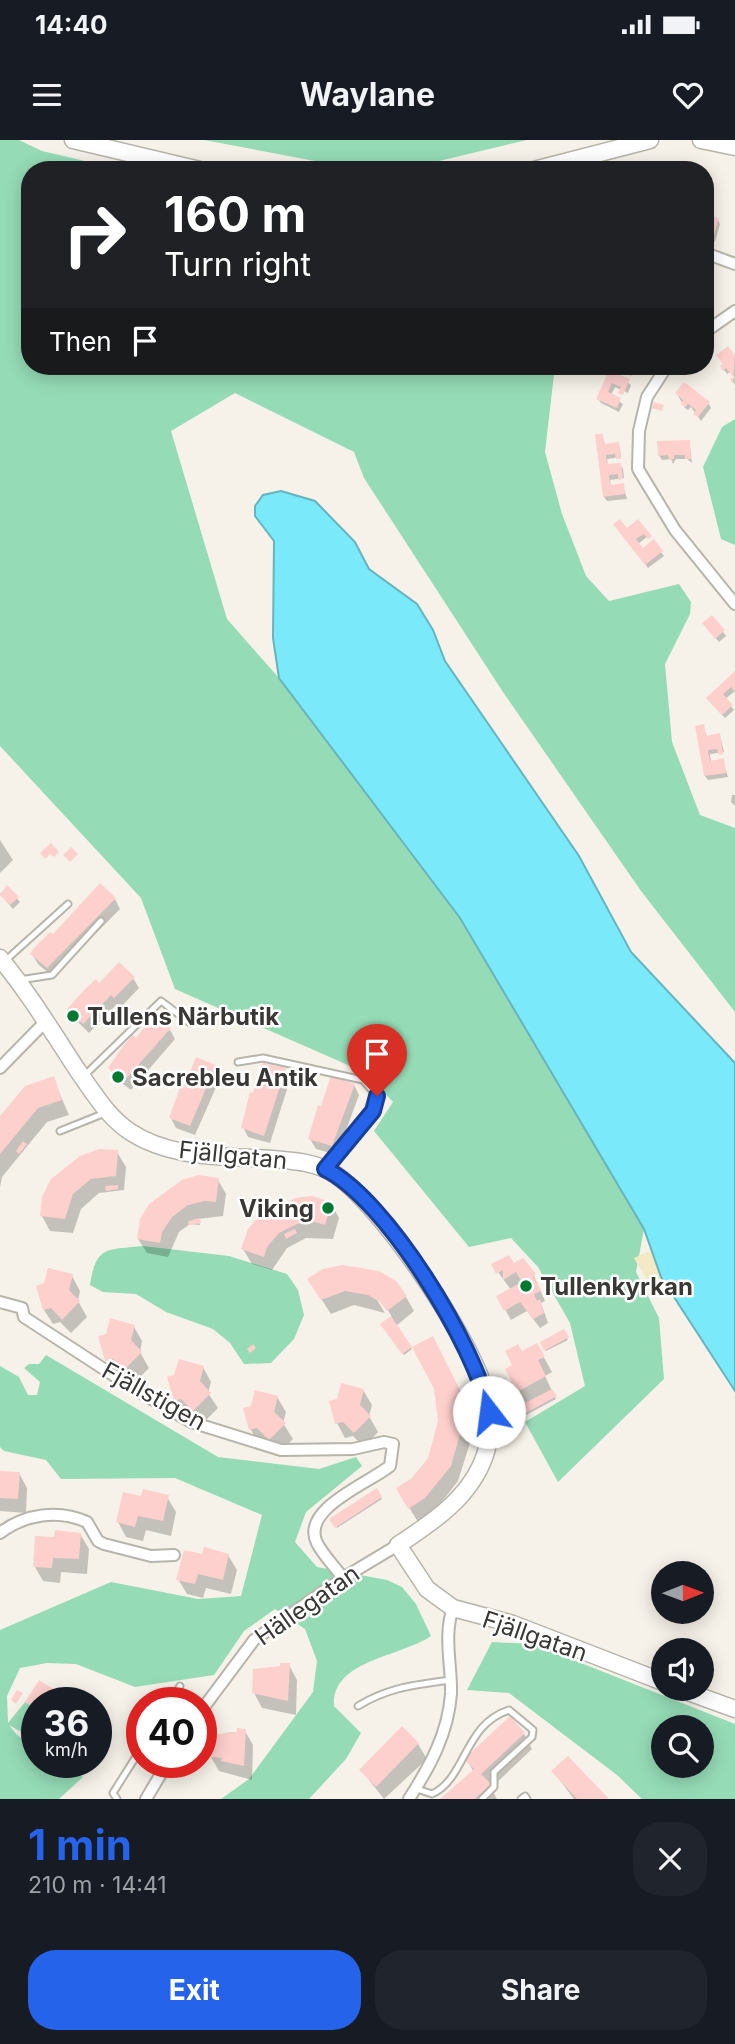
<!DOCTYPE html>
<meta charset="utf-8">
<style>
:root{--surface:#171b24;--page:#20242c;--text:#f1f3f6;--muted:#9ea1a6;--accent:#2563eb}
body{margin:0;font-family:Inter,sans-serif;background:var(--page);color:var(--text);height:100vh;display:flex;flex-direction:column;font-size:26px;white-space:nowrap}
*{box-sizing:border-box;margin:0}
p{font-size:23px;color:var(--muted)}
.icon{flex:none;width:38px;height:38px;fill:none;stroke:currentColor;stroke-width:2;stroke-linecap:round;stroke-linejoin:round}
.map{position:relative;height:1659px;overflow:hidden}
.sheet{display:flex;flex-direction:column;background:var(--surface);flex:1}
.sheet>*{flex:none}
.hud{position:absolute;left:21px;top:21px;width:693px;height:214px;border-radius:28px;box-shadow:0 4px 18px #0003;background:#202124;color:#fff;overflow:hidden}
.needle{width:46px;rotate:89deg}
.buttons{position:absolute;left:651px;top:1421px;display:grid;gap:14px}
.buttons a{display:grid;place-items:center;width:63px;height:63px;border-radius:50%;background:var(--surface);box-shadow:0 4px 18px #0003;font-size:35px}
.speed{position:absolute;left:21px;top:1547px;display:flex;gap:14px;font-size:35px;font-weight:700;text-align:center}
.speed>*{display:grid;place-content:center;width:91px;height:91px;border-radius:50%;background:var(--surface);box-shadow:0 4px 18px #0003;line-height:1}
.speed small{font-size:18px;font-weight:400}
.speed .limit{border:10px solid #d22;background:#fff;color:#111}
.pin{position:absolute;display:grid;place-items:center;width:60px;height:60px;color:#fff;margin:-72px -30px;border-radius:50% 50% 50% 0;rotate:-45deg;box-shadow:0 0 7px #0007}
.pin .icon{rotate:45deg}
.me{position:absolute;width:77px;margin:-38px;rotate:345deg;stroke-linejoin:round;filter:drop-shadow(0 0 5px #0008)}
.turn{display:flex;align-items:center;gap:24px;height:147px;padding:0 28px;font-size:32px}
.turn .icon{width:91px;height:91px;stroke-width:2.5}
.turn b{display:block;font-size:49px;line-height:60px}
.then{display:flex;align-items:center;height:66px;padding:0 28px;background:#0003;gap:14px;font-size:26px}
.round{display:grid;place-items:center;flex:none;width:74px;height:74px;border-radius:28px;background:var(--page)}
.overview{display:flex;align-items:center;justify-content:space-between;height:119px;padding:0 28px}
h1{font-size:42px;font-weight:700;line-height:52px;color:var(--accent)}
.primary-button{display:flex;gap:14px;margin-top:auto;padding:14px 28px}
.primary-button a{flex:1;height:80px;border-radius:28px;background:var(--accent);color:#fff;font-size:28px;font-weight:700;line-height:80px;text-align:center}
.primary-button a+a{background:var(--page);color:var(--text)}
.status{display:flex;justify-content:space-between;align-items:center;height:49px;padding:0 35px;background:var(--surface);direction:ltr}
.status svg{height:19px;fill:currentColor}
header{display:flex;justify-content:space-between;align-items:center;height:91px;padding:0 28px;background:var(--surface);font-size:32px;font-weight:700}
.map>svg:first-child{display:block}
</style>
<div class="status"><b>14:40</b><svg viewBox="0 0 49 12"><path d="M0 12V9h3v3zM5 12V6h3v6zM10 12V3h3v9zM15 12V0h3v12zM26 1h20v11H26zM47 4h2v5h-2z"/></svg></div>
<header><svg class="icon" aria-label="menu" viewBox="0 0 24 24"><path d="M4 6h16M4 12h16M4 18h16"/></svg>Waylane<svg class="icon" aria-label="heart" viewBox="0 0 24 24"><path d="M12 20l-8-8c-3-5 5-10 8-4 3-6 11-1 8 4z"/></svg></header>
<div class="map">
<svg width="735" height="1659" viewBox="0 0 735 1659">
<rect width="100%" height="100%" fill="#f6f2e9"/>
<path fill="#95dbb6" fill-rule="evenodd" d="M0,0H19L42,11L124,30H30V226H555L545,312L562,374L586,436L609,461L679,444L691,462L690,474L665,524L672,602L700,675L735,688V872L641,751L503,552L364,338L354,312L235,253L171,291L227,479L279,538L460,778L644,1089L636,1132L659,1178L664,1239L558,1342L525,1282L585,1246L570,1183L538,1127L511,1098L469,1107L374,991L393,962L366,933L175,849L141,758L0,606Z
M204,0H527L439,21L336,25Z
M735,279V405L721,399L703,327L722,287Z
M143,1106L229,1116L287,1134L298,1150L304,1175L294,1199L271,1223L244,1224L230,1203L213,1189L166,1172L136,1154L103,1152L90,1145C96,1105 107,1110 143,1106Z
M46,1215L218,1317L319,1329L356,1317L362,1326L306,1372L295,1402L317,1427L387,1440L402,1447L416,1464L431,1496C401,1517 331,1520 334,1566L361,1593L346,1619L309,1659H221L249,1639L313,1552L317,1521L305,1489L275,1469L244,1491L214,1535L135,1547L76,1524L47,1523L20,1528L7,1556L8,1583L25,1562L37,1569V1601L9,1585L17,1595L37,1608V1622H60L83,1637L59,1659H0V1490L111,1442L198,1459L241,1456L262,1375L175,1338L61,1339L46,1320L4,1311L0,1307V1226L19,1237L28,1255H37L40,1242L24,1228L29,1224H39Z
M492,1502L533,1504L735,1584V1659H642L617,1635L509,1553L467,1550ZM663,1587H702V1626H663Z"/>
<path fill="#f3e9c4" d="M650,1111L671,1151L657,1157L634,1118Z"/>
<path fill="#7ae9f9" stroke="#66b4be" stroke-width="2" d="M281,351L315,361L355,402L369,429L417,464L433,490L445,521L579,716L631,812L735,923V1251L661,1137L644,1089L460,778L279,538L273,498L274,401L255,376V366L263,355Z"/>
<path fill="#0003" d="M705,76L718,80L720,84L715,102L705,96Z
M728,208L735,218V245L732,240L735,237L730,232L727,234L722,227Z
M613,226H640L637,234L624,228L620,236L631,245L628,253L615,247L611,255L623,264L619,272L601,263L598,259Z
M677,254L709,264L711,268L701,281L691,267L688,270L685,268Z
M602,295L605,305L618,304L620,308L621,317L607,319L608,326L620,324L623,329L624,338L610,340L611,347L623,345L627,359L607,361L604,357Z
M689,301L692,323L687,319H676L673,324L671,319L662,320L659,315Z
M638,381L648,396L638,404L642,410L661,412L664,416L648,428L618,389L627,390Z
M712,477L726,496L719,502L707,488Z
M735,533V551L725,559L734,570L725,578L711,563Z
M703,586L707,597L719,595L721,600L724,612L710,614L711,622L723,620L728,637L708,640L705,636L697,587Z
M732,655H735V666L731,662Z
M0,700L13,720L0,733Z
M7,747L20,762L13,769L0,754Z
M115,759L120,769L53,837L38,824L32,814L53,797Z
M133,838L139,848L121,867L117,864L89,893L75,879L69,869L99,845Z
M170,890L175,899L131,950L115,938L110,928L137,900Z
M215,926L221,936L195,995L176,988L171,978L185,949Z
M285,930L290,940L270,1003L248,997L243,987L255,955Z
M53,938L69,975L47,982L2,1037L0,1047V979Z
M354,945L359,955L337,1015L316,1009L310,999Z
M117,1012L126,1027L124,1050L99,1053L81,1069L73,1093L50,1091L42,1076Z
M218,1040L226,1054L223,1076L198,1079L200,1085L190,1084L179,1092L168,1117L147,1113L138,1099Z
M331,1063L339,1078L333,1099L306,1098L287,1108L272,1130L252,1124L243,1109Z
M493,1125L530,1127L545,1161L541,1163L548,1183L540,1188L527,1171L511,1180L498,1156L511,1150Z
M72,1136L80,1151L78,1161L87,1177L71,1193L60,1182L53,1184L44,1170Z
M309,1140L406,1157L414,1171L396,1186L412,1209L404,1215L383,1184L392,1177L377,1153L374,1155L385,1173L354,1165L331,1174Z
M134,1187L142,1201L140,1212L149,1228L133,1244L122,1233L115,1235L107,1220Z
M563,1191L568,1200L546,1211L542,1203Z
M537,1205L552,1232L545,1236L556,1259L526,1275L522,1267L526,1264L507,1230L515,1226L522,1213Z
M440,1213L466,1262L470,1303L458,1341L433,1373L418,1382L398,1349L408,1343L429,1319L440,1288Z
M203,1227L211,1242L208,1253L218,1268L202,1284L191,1273L184,1275L175,1261Z
M363,1250L372,1265L369,1276L378,1292L364,1307L353,1296L345,1298L337,1283Z
M277,1257L286,1272L283,1283L293,1299L278,1314L259,1304L251,1290L245,1269Z
M0,1332L19,1333L27,1348L26,1373L0,1371V1383Z
M376,1350L382,1359L337,1388L332,1379Z
M167,1357L176,1372L171,1396L146,1390L143,1401L126,1397L118,1382L143,1358Z
M80,1394L89,1409L87,1434L61,1432L60,1443L43,1441L35,1427L56,1399Z
M228,1415L237,1430L231,1454L206,1448L203,1458L187,1454L178,1439Z
M289,1525L297,1540L296,1575L262,1568L254,1553Z
M112,1587L100,1608L96,1605Z
M245,1591L253,1605L252,1640L219,1631L211,1617L225,1593Z
M524,1594L532,1609L491,1648L497,1659H443L474,1632L466,1619Z
M418,1604L427,1619L384,1659L361,1630Z
M553,1631L607,1659H574Z"/>
<path fill="#fdcfcd" d="M705,74L719,78L713,98L705,93Z
M728,206L735,215L733,244L730,239L733,237L726,228L723,231L720,226L723,224L716,215Z
M611,226H621L617,233L630,239L623,255L618,253L621,247L612,243L608,252L621,258L617,268L596,259Z
M624,226H636L632,236L627,234L629,228Z
M684,242L710,262L698,277L693,274L696,270L688,264L685,267L681,264L683,260L675,253Z
M654,262L664,265L662,271L652,268Z
M595,294H603L604,304L619,302L621,319H616L615,314L606,315L607,324L621,323L623,339L618,340V334L609,335L610,345L624,343L625,354L603,357Z
M690,300L691,319H685V315H674V319L669,320L668,315L658,316L657,301Z
M620,379L627,388L638,379L652,396L648,399L644,394L636,399L643,408L654,399L663,411L645,425L613,384Z
M712,475L725,490L715,499L702,483Z
M735,531V552L731,547L723,554L733,565L722,575L706,558Z
M704,584L706,596L720,593L723,614L719,615L717,609L708,610L710,621L724,618L726,633L704,636L695,586Z
M51,703L59,712L54,717L50,714L45,719L40,713Z
M71,707L78,714L70,722L63,715Z
M100,743L116,758L47,828L30,814L34,808L50,792L53,794Z
M7,745L19,757L10,765L0,755Z
M119,822L135,837L114,858L111,855L83,884L67,869L85,849L96,839L99,843Z
M154,875L171,888L124,941L108,928L123,906L133,895L136,898Z
M196,917L216,925L190,986L169,978L181,945L184,947Z
M262,923L286,928L264,996L241,988L250,952L253,953Z
M54,936L62,960L38,968L0,1014V976L25,946Z
M331,936L355,944L332,1006L308,999L318,965L321,966Z
M23,1001L27,1004L19,1014L16,1011Z
M99,1009L118,1010L116,1036L91,1039L73,1054L65,1079L40,1076L42,1057L51,1039L80,1016Z
M198,1035L219,1038L216,1062L205,1061L188,1065L172,1077L162,1092L160,1103L137,1099L140,1079L149,1064L182,1040Z
M118,1045V1049L106,1051L105,1046Z
M312,1056L332,1062L325,1085L315,1082L297,1084L279,1093L267,1107L264,1117L241,1109L248,1089L259,1076L295,1058Z
M200,1078L201,1083L189,1085L188,1081Z
M295,1089L297,1093L286,1099L284,1094Z
M509,1115L514,1123L523,1118L536,1134L533,1136L541,1151L534,1154L537,1161L540,1159L544,1173L533,1179L520,1162L504,1171L496,1156L522,1142L516,1132L503,1140V1130L496,1134L491,1124Z
M342,1125L379,1131L396,1141L407,1156L387,1171L380,1162L368,1155L345,1151L321,1160L307,1139L323,1129Z
M48,1128L73,1134L69,1150L80,1161L62,1180L51,1168L43,1170L36,1146L44,1143Z
M391,1176L412,1207L433,1196L458,1246L462,1287L451,1326L425,1358L408,1369L396,1348L412,1338L428,1318L438,1281L434,1249L412,1207L402,1214L380,1184Z
M110,1178L135,1185L131,1200L142,1212L124,1230L113,1219L105,1221L98,1196L106,1194Z
M564,1189L569,1197L544,1211L540,1202Z
M537,1203L545,1217L538,1220L546,1236L517,1252L505,1229L512,1225L505,1211L518,1204L522,1211Z
M253,1204L256,1208L250,1213L247,1209Z
M179,1219L204,1226L200,1241L211,1253L193,1271L181,1259L174,1261L167,1237L174,1235Z
M341,1243L364,1249L360,1265L371,1276L354,1293L343,1282L335,1284L329,1261L337,1259Z
M552,1249L557,1256L524,1274L519,1266Z
M255,1250L278,1256L274,1272L286,1283L269,1300L257,1288L249,1290L243,1268L251,1266Z
M0,1331L20,1332L18,1359L0,1358Z
M377,1348L382,1357L335,1388L329,1379Z
M143,1349L169,1355L163,1381L138,1376L135,1387L116,1382L123,1352L141,1356Z
M55,1390L81,1393L79,1419L53,1418L52,1428L33,1427L35,1396L54,1397Z
M204,1407L229,1414L223,1440L198,1434L195,1444L176,1440L184,1410L202,1414Z
M280,1523H290L288,1561L252,1553L253,1529L280,1526Z
M39,1540L76,1563H37V1569L25,1562Z
M17,1550L23,1553L16,1564L11,1560Z
M96,1575L113,1585L99,1607L96,1606Z
M510,1576L525,1593L481,1634L491,1644L475,1659H440L474,1629L464,1619Z
M402,1586L419,1603L376,1647L359,1630Z
M237,1588L246,1589L244,1626L221,1621L222,1618L209,1617L210,1595L237,1592Z
M568,1616L609,1659H577L551,1631Z"/>
<g fill="none" stroke-linecap="round" stroke-linejoin="round">
<defs>
<path id="lane" d="M6,820L68,764
M19,840L52,835L101,781
M238,922L263,918L363,940L377,956L373,971L327,1027
M85,935L161,861L190,883
M60,991L105,973
M169,1563L180,1546
M358,1566C389,1547 415,1545 451,1540
M417,1649L432,1654C466,1639 464,1584 509,1570L533,1590L532,1597L494,1632V1647L482,1659
M117,1659L113,1653L142,1607
M521,1659L525,1656L527,1659"/>
<path id="street" d="M705,113L735,124
M705,192L735,171
M667,226L647,257L639,291L638,329L675,390L735,464
M0,928L45,882
M0,1162L22,1168L24,1177L136,1250L191,1282L281,1310L353,1309L384,1302L393,1304L390,1326C369,1343 300,1369 317,1403C323,1415 335,1427 343,1438
M0,1393C25,1374 58,1369 87,1382L98,1401L104,1404L151,1416L174,1415
M201,1571L254,1500L343,1438L398,1405
M146,1659L168,1622
M409,1659C430,1626 448,1594 451,1554C452,1526 443,1496 453,1468"/>
<path id="secondary" d="M73,0L200,30
M701,0L735,7
M534,30L650,0
M0,818C29,853 53,893 78,931C93,952 107,976 129,991C170,1019 225,1016 272,1019C293,1021 315,1022 333,1033C381,1064 467,1193 484,1248C491,1269 492,1294 485,1315C471,1357 433,1382 398,1405L427,1449L453,1468L513,1484L663,1542
M680,1549L735,1569"/>
</defs>
<use href="#lane" stroke="#b7b4ab" stroke-width="9"/>
<use href="#street" stroke="#b7b4ab" stroke-width="14"/>
<use href="#secondary" stroke="#b7b4ab" stroke-width="19"/>
<use href="#lane" stroke="#fff" stroke-width="5"/>
<use href="#street" stroke="#fff" stroke-width="10"/>
<use href="#secondary" stroke="#fff" stroke-width="16"/>
</g>
<g fill="none" stroke-linecap="round" stroke-linejoin="round">
<defs>
<path id="route" d="M377,956L373,971L325,1029C386,1058 476,1207 489,1272"/>
</defs>
<use href="#route" stroke="#184099" stroke-width="18"/>
<use href="#route" stroke="#2563eb" stroke-width="12"/>
</g>
<g fill="#017930" stroke="#fff" stroke-width="2.5">
<circle cx="73" cy="876" r="7"/>
<circle cx="118" cy="937" r="7"/>
<circle cx="328" cy="1068" r="7"/>
<circle cx="526" cy="1146" r="7"/>
</g>
<g text-anchor="middle" dominant-baseline="central" stroke-width="5" stroke-linejoin="round" paint-order="stroke">
<g font-size="24" font-weight="bold" fill="#393834" stroke="#fff" text-anchor="start">
<text x="87" y="876">Tullens Närbutik</text>
<text x="132" y="937">Sacrebleu Antik</text>
<text x="314" y="1068" text-anchor="end">Viking</text>
<text x="540" y="1146">Tullenkyrkan</text>
</g>
<g font-size="24" fill="#393834" stroke="#fff">
<text transform="translate(233 1015) rotate(6)">Fjällgatan</text>
<text transform="translate(154 1256) rotate(29)">Fjällstigen</text>
<text transform="translate(307 1465) rotate(-35)">Hällegatan</text>
<text transform="translate(535 1496) rotate(19)">Fjällgatan</text>
</g>
</g>
</svg>
<div class="buttons">
<a><svg class="needle" viewBox="-14 -14 28 28"><path d="M0-13l5 13h-10z" fill="#e53935"/><path d="M0 13l5-13h-10z" fill="#9ea1a6"/></svg></a>
<a><svg class="icon" aria-label="sound" viewBox="0 0 24 24"><path d="M4 9h4l5-4v14l-5-4H4zM17 9q2 3 0 6"/></svg></a>
<a><svg class="icon" aria-label="search" viewBox="0 0 24 24"><circle cx="10" cy="10" r="6"/><path d="M15 15l6 6"/></svg></a>
</div>
<div class="speed"><div>36<small>km/h</small></div><div class="limit">40</div></div>
<div class="pin" style="left:377px;top:956px;background:#d93025"><svg class="icon" aria-label="arrive" viewBox="0 0 24 24"><path d="M6 21V4h12l-3 4 3 4H6"/></svg></div>
<svg class="me" style="left:489px;top:1272px" viewBox="-20 -20 40 40"><circle r="19" fill="#fff"/><path d="M0-13L10 11 0 6-10 11z" fill="#2563eb"/></svg>
<div class="hud">
<div class="turn"><svg class="icon" aria-label="right" viewBox="0 0 24 24"><path d="M7 20v-9h11M14 6l5 5-5 5"/></svg><div><b>160 m</b>Turn right</div></div>
<div class="then">Then<svg class="icon" aria-label="arrive" viewBox="0 0 24 24"><path d="M6 21V4h12l-3 4 3 4H6"/></svg></div>
</div>
</div>
<section class="sheet">
<div class="overview"><div><h1>1 min</h1><p>210 m · 14:41</p></div><a class="round"><svg class="icon" aria-label="close" viewBox="0 0 24 24"><path d="M6 6l12 12M18 6L6 18"/></svg></a></div>
<div class="primary-button"><a>Exit</a><a>Share</a></div>
</section>
